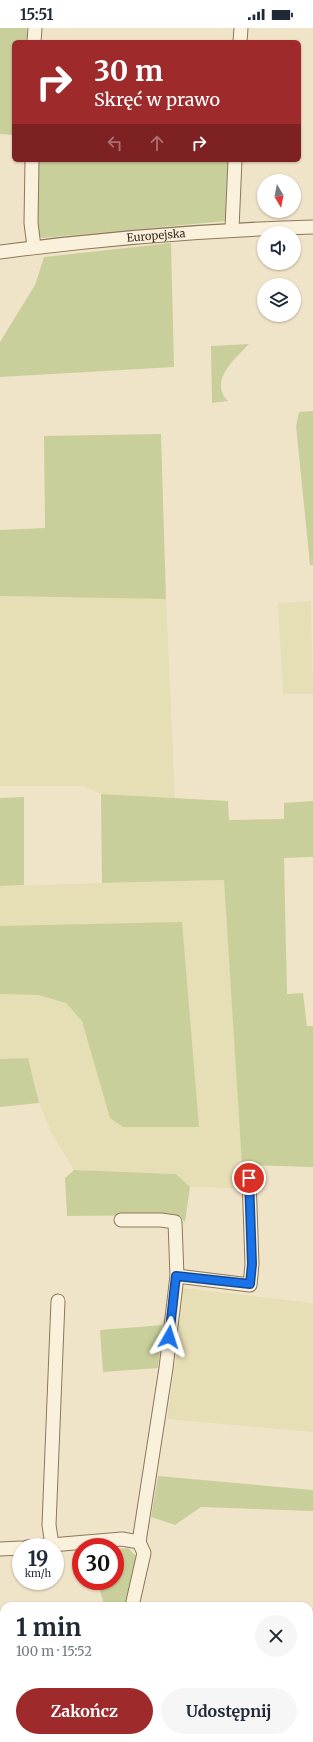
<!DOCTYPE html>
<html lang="pl">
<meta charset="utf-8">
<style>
:root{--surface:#fff;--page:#f6f6f7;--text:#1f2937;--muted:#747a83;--accent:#9e2a2b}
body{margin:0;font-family:Merriweather,serif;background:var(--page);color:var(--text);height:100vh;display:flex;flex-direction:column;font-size:15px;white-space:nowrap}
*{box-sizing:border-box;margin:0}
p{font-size:13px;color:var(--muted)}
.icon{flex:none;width:22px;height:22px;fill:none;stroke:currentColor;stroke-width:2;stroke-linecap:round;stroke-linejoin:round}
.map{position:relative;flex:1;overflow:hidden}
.sheet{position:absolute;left:0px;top:1574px;width:313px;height:140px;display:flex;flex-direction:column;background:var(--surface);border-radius:12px 12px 0 0;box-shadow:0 1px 3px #0004}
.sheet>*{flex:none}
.guide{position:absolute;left:12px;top:12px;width:289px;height:122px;border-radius:6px;box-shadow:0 1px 3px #0004;background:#9e2a2b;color:#fff;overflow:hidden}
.needle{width:26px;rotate:170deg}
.tools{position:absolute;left:257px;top:146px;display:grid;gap:8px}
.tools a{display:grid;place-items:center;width:44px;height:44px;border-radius:50%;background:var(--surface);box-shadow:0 1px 3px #0004;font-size:20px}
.speed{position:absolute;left:12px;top:1510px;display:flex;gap:8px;font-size:20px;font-weight:700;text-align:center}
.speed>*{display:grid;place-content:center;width:52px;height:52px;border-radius:50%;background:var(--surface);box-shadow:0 1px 3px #0004;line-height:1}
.speed small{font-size:10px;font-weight:400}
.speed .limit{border:6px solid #d22;background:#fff;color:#111}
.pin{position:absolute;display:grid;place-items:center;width:34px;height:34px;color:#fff;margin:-17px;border:2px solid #fff;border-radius:50%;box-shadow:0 1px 4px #0007}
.me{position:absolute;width:44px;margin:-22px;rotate:6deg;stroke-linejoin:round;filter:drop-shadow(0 0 3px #0008)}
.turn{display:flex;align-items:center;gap:14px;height:84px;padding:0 16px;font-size:18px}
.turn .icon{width:52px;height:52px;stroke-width:2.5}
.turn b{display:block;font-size:28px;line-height:34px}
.lanes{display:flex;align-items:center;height:38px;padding:0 16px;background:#0003;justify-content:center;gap:20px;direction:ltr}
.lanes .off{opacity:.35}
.round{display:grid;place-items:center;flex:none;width:42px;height:42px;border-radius:21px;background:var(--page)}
.headline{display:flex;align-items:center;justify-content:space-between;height:68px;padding:0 16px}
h1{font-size:24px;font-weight:700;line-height:30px}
.action{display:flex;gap:8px;margin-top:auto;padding:8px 16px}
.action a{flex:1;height:46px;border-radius:24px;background:var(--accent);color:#fff;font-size:16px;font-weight:700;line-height:46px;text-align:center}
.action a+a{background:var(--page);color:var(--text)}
.status{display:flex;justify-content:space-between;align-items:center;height:28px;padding:0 20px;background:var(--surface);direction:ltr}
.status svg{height:11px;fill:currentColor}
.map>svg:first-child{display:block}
</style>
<div class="status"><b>15:51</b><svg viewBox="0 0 49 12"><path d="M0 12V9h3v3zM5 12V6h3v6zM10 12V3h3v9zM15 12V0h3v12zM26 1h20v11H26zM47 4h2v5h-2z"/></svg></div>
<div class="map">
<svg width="313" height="1714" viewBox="0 0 313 1714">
<rect width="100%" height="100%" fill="#f0e4c8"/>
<path fill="#e6deb5" d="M0,568L166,571L175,770L101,766L84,758H0Z
M311,573L313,666H283L278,575Z
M224,852L244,1160L190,1159L176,1146L74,1142L52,1106L39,1075L28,1030L0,1031V858Z
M182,1260L313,1275V1404L167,1391L178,1316Z"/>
<path fill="#c9cf9b" d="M0,0H27V14H14V107L0,106Z
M36,132H229L226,193L42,210L38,207L35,198Z
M171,215L174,339L0,349V314L35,257L44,229Z
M249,316C235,331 208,353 228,373L212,375L211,318Z
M313,383V537H310L296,398L299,384Z
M161,406L166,571L0,568V502L45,500L44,408Z
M101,766L228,773L229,792L284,791V775L313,773V829L284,830L287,966L303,965L307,998H313V1139L242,1137L224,852L102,855Z
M24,769V857L0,858V770Z
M182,894L199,1099H123L110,1090L82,993L66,975L39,967L0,966V898Z
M28,1030L39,1075L0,1079V1031Z
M74,1142L176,1146L190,1159L185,1194L179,1188L167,1187L67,1188L65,1150Z
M163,1297L158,1340L103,1344L100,1302Z
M158,1448L313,1462V1483L201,1479L175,1497L151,1489Z
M128,1520L136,1528L127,1578H101L103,1573L97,1553H115V1521Z"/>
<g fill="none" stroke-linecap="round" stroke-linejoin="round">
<defs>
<g id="minor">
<path d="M34,14L35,0"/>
<path d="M240,14L241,0"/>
<path d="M32,132L31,195L34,219"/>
<path d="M232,201L235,132"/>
<path id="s1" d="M0,224C105,210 207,202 313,199"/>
<path d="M121,1192H161L175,1194L177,1248L166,1340L139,1514"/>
<path d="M177,1248L250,1257L252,1236L249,1150"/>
<path d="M52,1517L49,1497L58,1273"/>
<path d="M27,1519L122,1511L139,1514L144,1525L132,1578"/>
<path d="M0,1521L21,1520"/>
<path d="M309,1609H313"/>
<path d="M145,1710L185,1714"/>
<path d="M104,1714L105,1710"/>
</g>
</defs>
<use href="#minor" stroke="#8d765c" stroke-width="15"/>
<use href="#minor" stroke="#faf1dc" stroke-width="13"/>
</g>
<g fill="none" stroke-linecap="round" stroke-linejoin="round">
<defs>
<path id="route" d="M169,1309L176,1248L250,1256L252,1236L249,1150"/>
</defs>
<use href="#route" stroke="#114b97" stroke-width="10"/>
<use href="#route" stroke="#1a73e8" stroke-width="7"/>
</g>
<g text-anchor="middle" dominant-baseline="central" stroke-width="4" stroke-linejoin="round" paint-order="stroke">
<g font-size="11" fill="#3d2e20" stroke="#f7eed8">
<text stroke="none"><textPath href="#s1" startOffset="157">Europejska</textPath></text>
</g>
</g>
</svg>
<div class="tools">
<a><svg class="needle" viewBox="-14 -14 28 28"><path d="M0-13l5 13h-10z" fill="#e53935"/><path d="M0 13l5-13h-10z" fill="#747a83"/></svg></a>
<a><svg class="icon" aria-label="sound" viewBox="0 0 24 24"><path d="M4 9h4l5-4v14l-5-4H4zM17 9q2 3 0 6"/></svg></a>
<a><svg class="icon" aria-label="layers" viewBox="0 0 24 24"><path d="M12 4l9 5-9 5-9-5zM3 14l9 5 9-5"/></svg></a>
</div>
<div class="speed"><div>19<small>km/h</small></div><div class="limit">30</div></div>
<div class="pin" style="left:249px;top:1150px;background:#d93025"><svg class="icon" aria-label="arrive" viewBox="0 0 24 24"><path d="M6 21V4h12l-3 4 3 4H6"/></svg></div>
<svg class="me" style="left:169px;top:1309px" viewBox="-20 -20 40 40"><path d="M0-17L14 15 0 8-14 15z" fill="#1a73e8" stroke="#fff" stroke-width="4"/></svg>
<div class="guide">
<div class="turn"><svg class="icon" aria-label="right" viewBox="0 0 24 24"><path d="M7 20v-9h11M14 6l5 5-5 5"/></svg><div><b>30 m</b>Skręć w prawo</div></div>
<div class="lanes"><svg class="icon off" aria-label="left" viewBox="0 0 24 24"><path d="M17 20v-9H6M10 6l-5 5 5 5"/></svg><svg class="icon off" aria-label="ahead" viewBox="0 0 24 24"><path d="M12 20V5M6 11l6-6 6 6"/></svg><svg class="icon" aria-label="right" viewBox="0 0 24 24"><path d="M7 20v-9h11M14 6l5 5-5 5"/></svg></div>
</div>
<section class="sheet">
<div class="headline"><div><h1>1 min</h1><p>100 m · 15:52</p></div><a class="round"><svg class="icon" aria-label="close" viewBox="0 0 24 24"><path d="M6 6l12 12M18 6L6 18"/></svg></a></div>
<div class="action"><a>Zakończ</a><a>Udostępnij</a></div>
</section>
</div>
